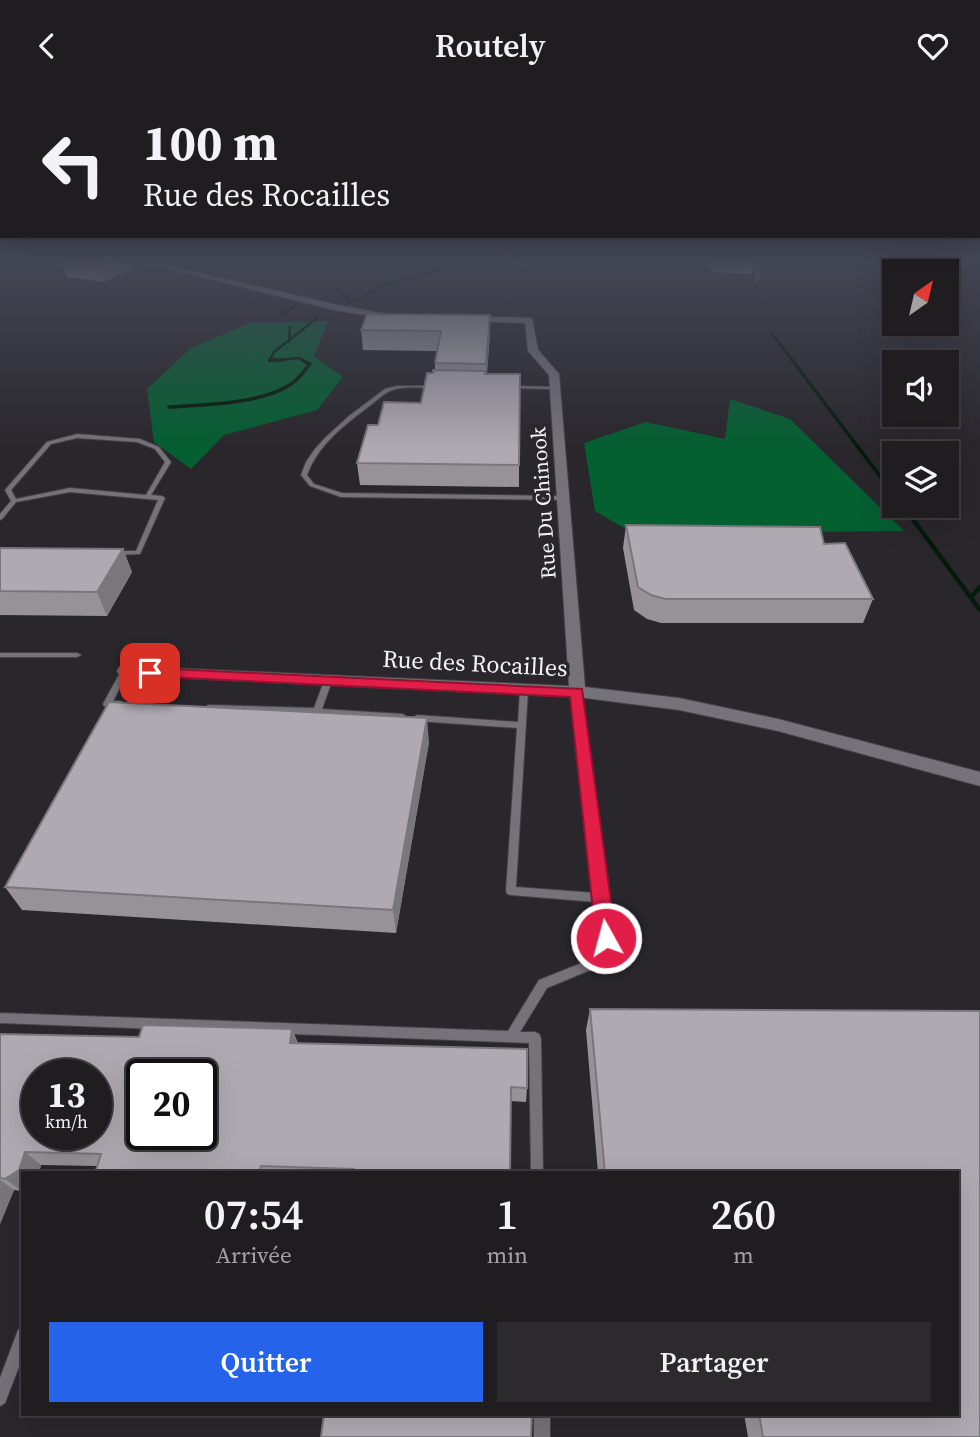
<!DOCTYPE html>
<html lang="fr">
<meta charset="utf-8">
<style>
:root{--surface:#201d21;--page:#2d2a2e;--text:#f1f3f6;--muted:#a2a2a5;--line:#3d3b3f;--accent:#2563eb}
body{margin:0;font-family:"Source Serif 4",serif;background:var(--page);color:var(--text);height:100vh;display:flex;flex-direction:column;font-size:26px;white-space:nowrap}
*{box-sizing:border-box;margin:0}
p{font-size:23px;color:var(--muted)}
.icon{flex:none;width:38px;height:38px;fill:none;stroke:currentColor;stroke-width:2;stroke-linecap:round;stroke-linejoin:round}
.map{position:relative;flex:1;overflow:hidden}
.panel{position:absolute;left:21px;top:1080px;width:938px;height:245px;display:flex;flex-direction:column;background:var(--surface);border-radius:0px;box-shadow:0 7px 28px #0002,0 0 0 2px var(--line)}
.panel>*{flex:none}
.top-card{position:absolute;left:0px;top:0px;width:980px;height:147px;box-shadow:0 7px 28px #0002,0 0 0 2px var(--line);background:#201d21;color:var(--text);overflow:hidden}
.needle{width:46px;rotate:34deg}
.fabs{position:absolute;left:882px;top:168px;display:grid;gap:14px}
.fabs a{display:grid;place-items:center;width:77px;height:77px;border-radius:0px;background:var(--surface);box-shadow:0 7px 28px #0002,0 0 0 2px var(--line);font-size:35px}
.speed{position:absolute;left:21px;top:968px;display:flex;gap:14px;font-size:35px;font-weight:700;text-align:center}
.speed>*{display:grid;place-content:center;width:91px;height:91px;border-radius:50%;background:var(--surface);box-shadow:0 7px 28px #0002,0 0 0 2px var(--line);line-height:1}
.speed small{font-size:18px;font-weight:400}
.speed .limit{border:4px solid #111;border-radius:10px;background:#fff;color:#111}
.pin{position:absolute;display:grid;place-items:center;width:60px;height:60px;color:#fff;margin:-30px;border-radius:14px;box-shadow:0 4px 10px #0006}
.me{position:absolute;width:77px;margin:-38px;rotate:353deg;stroke-linejoin:round;filter:drop-shadow(0 0 5px #0008)}
.turn{display:flex;align-items:center;gap:24px;height:147px;padding:0 28px;font-size:32px}
.turn .icon{width:91px;height:91px;stroke-width:2.5}
.turn b{display:block;font-size:49px;line-height:60px}
.eta{display:flex;justify-content:space-evenly;align-items:center;height:119px;text-align:center}
.eta b{font-size:42px;font-weight:600;line-height:49px}
.primary-button{display:flex;gap:14px;margin-top:auto;padding:14px 28px}
.primary-button a{flex:1;height:80px;border-radius:0px;background:var(--accent);color:#fff;font-size:28px;font-weight:600;line-height:80px;text-align:center}
.primary-button a+a{background:var(--page);color:var(--text)}
header{display:flex;justify-content:space-between;align-items:center;height:91px;padding:0 28px;background:var(--surface);font-size:32px;font-weight:600}
.map>svg:first-child{display:block}
</style>
<header><svg class="icon" aria-label="back" viewBox="0 0 24 24"><path d="M15 5l-7 7 7 7"/></svg>Routely<svg class="icon" aria-label="heart" viewBox="0 0 24 24"><path d="M12 20l-8-8c-3-5 5-10 8-4 3-6 11-1 8 4z"/></svg></header>
<div class="map">
<svg width="980" height="1346" viewBox="0 0 980 1346">
<rect width="100%" height="100%" fill="#2a272c"/>
<path fill="#045f31" d="M328,230L314,265L343,286L317,319L224,344L191,378L154,351L147,298L191,257L250,232Z
M730,308L790,328L904,440L718,442L641,447L595,420L584,352L646,331L725,348Z"/>
<g fill="none" stroke-linecap="round" stroke-linejoin="round">
<path stroke="#041b0c" stroke-width="2.5" d="M338,199L350,211
M345,214L383,195L439,179
M284,223L294,215
M772,243L793,270
M289,251L290,236
M305,270L299,267L269,270L274,261L317,227"/>
<path stroke="#041b0c" stroke-width="3.5" d="M270,269H283
M792,269L889,397
M169,316C204,314 262,313 291,293C299,288 304,280 310,273L302,269"/>
<path stroke="#041b0c" stroke-width="4.5" d="M888,395L894,403
M903,415L980,519
M972,505L980,496"/>
<defs>
<path id="service" d="M516,170H520L526,174L523,175Z
M542,170H546L539,175H537V173Z
M748,170H752L761,184L757,191L754,190L757,184Z
M397,295H434L436,296L434,297C421,297 402,294 390,300C383,303 375,311 368,316C343,335 318,354 307,384L314,393L342,402L562,405L565,407L562,409L341,406L310,395L301,384L306,371L315,358L325,347L349,325L385,298Z
M511,295L555,296L557,297L555,298L509,297V295Z
M77,343L140,348L159,356L171,371L151,404L162,405L165,407L140,463L114,464L111,462L114,460H136L158,409L70,401L16,411L2,428L0,429V423L11,410L5,399L47,351ZM77,347L137,351L155,358L165,371L146,404L70,397L16,408L11,399L51,353Z
M0,562H77L81,564L77,566H0Z
M125,577L129,580L113,610H121L125,613L121,616L104,615L103,613L121,580Z
M328,587L332,590L322,618L403,623L407,626L403,629L317,623L208,620L204,617L208,614L314,617L324,590Z
M524,596L528,599L516,796L595,802L573,601L574,599H580L613,867L612,870L547,897L520,941H535L539,943L541,947L543,1082H531L529,952L0,932V922L508,940L539,889L602,864L596,811L511,804L507,803L506,800L517,637L417,630L413,627L417,624L518,631L520,599Z
M23,1237V1265L5,1312L0,1315V1287L18,1239Z
M534,1323H550V1346H534Z"/>
<path id="minor" d="M137,170H148L338,214L397,225L393,228L338,220Z
M467,225L532,227L538,259L559,283L585,596L679,607L778,628L980,681V695L778,640L679,619L577,606L119,584L117,580L119,576L125,575L569,595L549,284L528,260L525,232L464,230Z"/>
</defs>
<use href="#service" stroke="#454246" stroke-width="2"/>
<use href="#minor" stroke="#454246" stroke-width="2"/>
<use href="#service" fill="#767279" fill-rule="evenodd"/>
<use href="#minor" fill="#767279" fill-rule="evenodd"/>
</g>
<path fill="#969298" d="M71,170H129L132,178L104,191L67,186L62,173Z
M706,170H754L751,183L712,181Z
M367,223L490,243L487,283L519,374V396L360,394L357,372L378,334L421,312L435,280V272L437,260L363,259L361,239Z
M626,434L824,453L873,508L863,532H661L647,528L634,519L623,457Z
M0,457L123,458L132,481L107,525L0,524Z
M429,651L396,842L22,819L5,796Z
M590,918L980,920V1346H748L744,1323H957V1082H598L586,939Z
M292,938L298,952L527,997L526,1011L511,1010L510,1082H95L97,1075L41,1074L39,1082H23L22,1100L14,1099L0,1133V943L139,946Z"/>
<path fill="#7a777c" d="M117,170H129L132,178L104,191L100,178Z
M490,224V243L486,293V273Z
M123,458L132,481L107,525L97,501Z
M427,627L429,651L396,842L393,819Z
M292,938L298,953L290,952Z
M25,1061L41,1074L39,1082H23L22,1100L5,1088Z
M0,1089L14,1099L0,1133Z"/>
<path fill="#afaab1" stroke="#7a777c" stroke-width="2" fill-rule="evenodd" d="M71,170H118L100,178L62,173Z
M367,223L490,224L486,273L435,272L441,240L361,239Z
M433,279L486,280L485,283H520L519,374L357,372L368,334H378L384,311L421,312L427,282H433Z
M626,434L820,436L824,453L845,452L873,508H665L651,504L638,496Z
M0,457L123,458L97,501L0,500Z
M109,611L427,627L393,819L5,796Z
M590,918L980,920V1346H763L759,1323H957V1082H605Z
M143,934L292,938L290,952L527,958V997L511,996L510,1082H356L354,1078L261,1075L259,1082H95L101,1063L25,1061L19,1079L5,1088L0,1087V943L139,946ZM37,984H96V1043H37ZM142,984H201V1043H142Z
M324,1323H532L531,1346H321Z"/>
<linearGradient id="sky" x2="0" y2="1"><stop stop-color="#171518"/><stop offset="0.47" stop-color="#444756"/><stop offset="1" stop-color="#444756" stop-opacity="0"/></linearGradient>
<rect width="980" height="358" fill="url(#sky)"/>
<path fill="#e11d48" stroke="#92132f" stroke-width="2" d="M150,577L582,598L616,847L613,853L606,855L599,853L596,847L570,606L145,585L143,582Z"/>
<g text-anchor="middle" dominant-baseline="central" stroke-width="7" stroke-linejoin="round" paint-order="stroke">
<g font-size="21" fill="#f5f2f6" stroke="#2a272c">
<text transform="translate(543 412) rotate(-94)">Rue Du Chinook</text>
</g>
<g font-size="24" fill="#f5f2f6" stroke="#2a272c">
<text transform="translate(475 572) rotate(3)">Rue des Rocailles</text>
</g>
</g>
</svg>
<div class="fabs">
<a><svg class="needle" viewBox="-14 -14 28 28"><path d="M0-13l5 13h-10z" fill="#e53935"/><path d="M0 13l5-13h-10z" fill="#a2a2a5"/></svg></a>
<a><svg class="icon" aria-label="sound" viewBox="0 0 24 24"><path d="M4 9h4l5-4v14l-5-4H4zM17 9q2 3 0 6"/></svg></a>
<a><svg class="icon" aria-label="layers" viewBox="0 0 24 24"><path d="M12 4l9 5-9 5-9-5zM3 14l9 5 9-5"/></svg></a>
</div>
<div class="speed"><div>13<small>km/h</small></div><div class="limit">20</div></div>
<div class="pin" style="left:150px;top:582px;background:#d93025"><svg class="icon" aria-label="arrive" viewBox="0 0 24 24"><path d="M6 21V4h12l-3 4 3 4H6"/></svg></div>
<svg class="me" style="left:606px;top:847px" viewBox="-20 -20 40 40"><circle r="17" fill="#e11d48" stroke="#fff" stroke-width="3"/><path d="M0-11L8 9 0 5-8 9z" fill="#fff"/></svg>
<div class="top-card">
<div class="turn"><svg class="icon" aria-label="left" viewBox="0 0 24 24"><path d="M17 20v-9H6M10 6l-5 5 5 5"/></svg><div><b>100 m</b>Rue des Rocailles</div></div>
</div>
<section class="panel">
<div class="eta">
<div><b>07:54</b><p>Arrivée</p></div>
<div><b>1</b><p>min</p></div>
<div><b>260</b><p>m</p></div>
</div>
<div class="primary-button"><a>Quitter</a><a>Partager</a></div>
</section>
</div>
